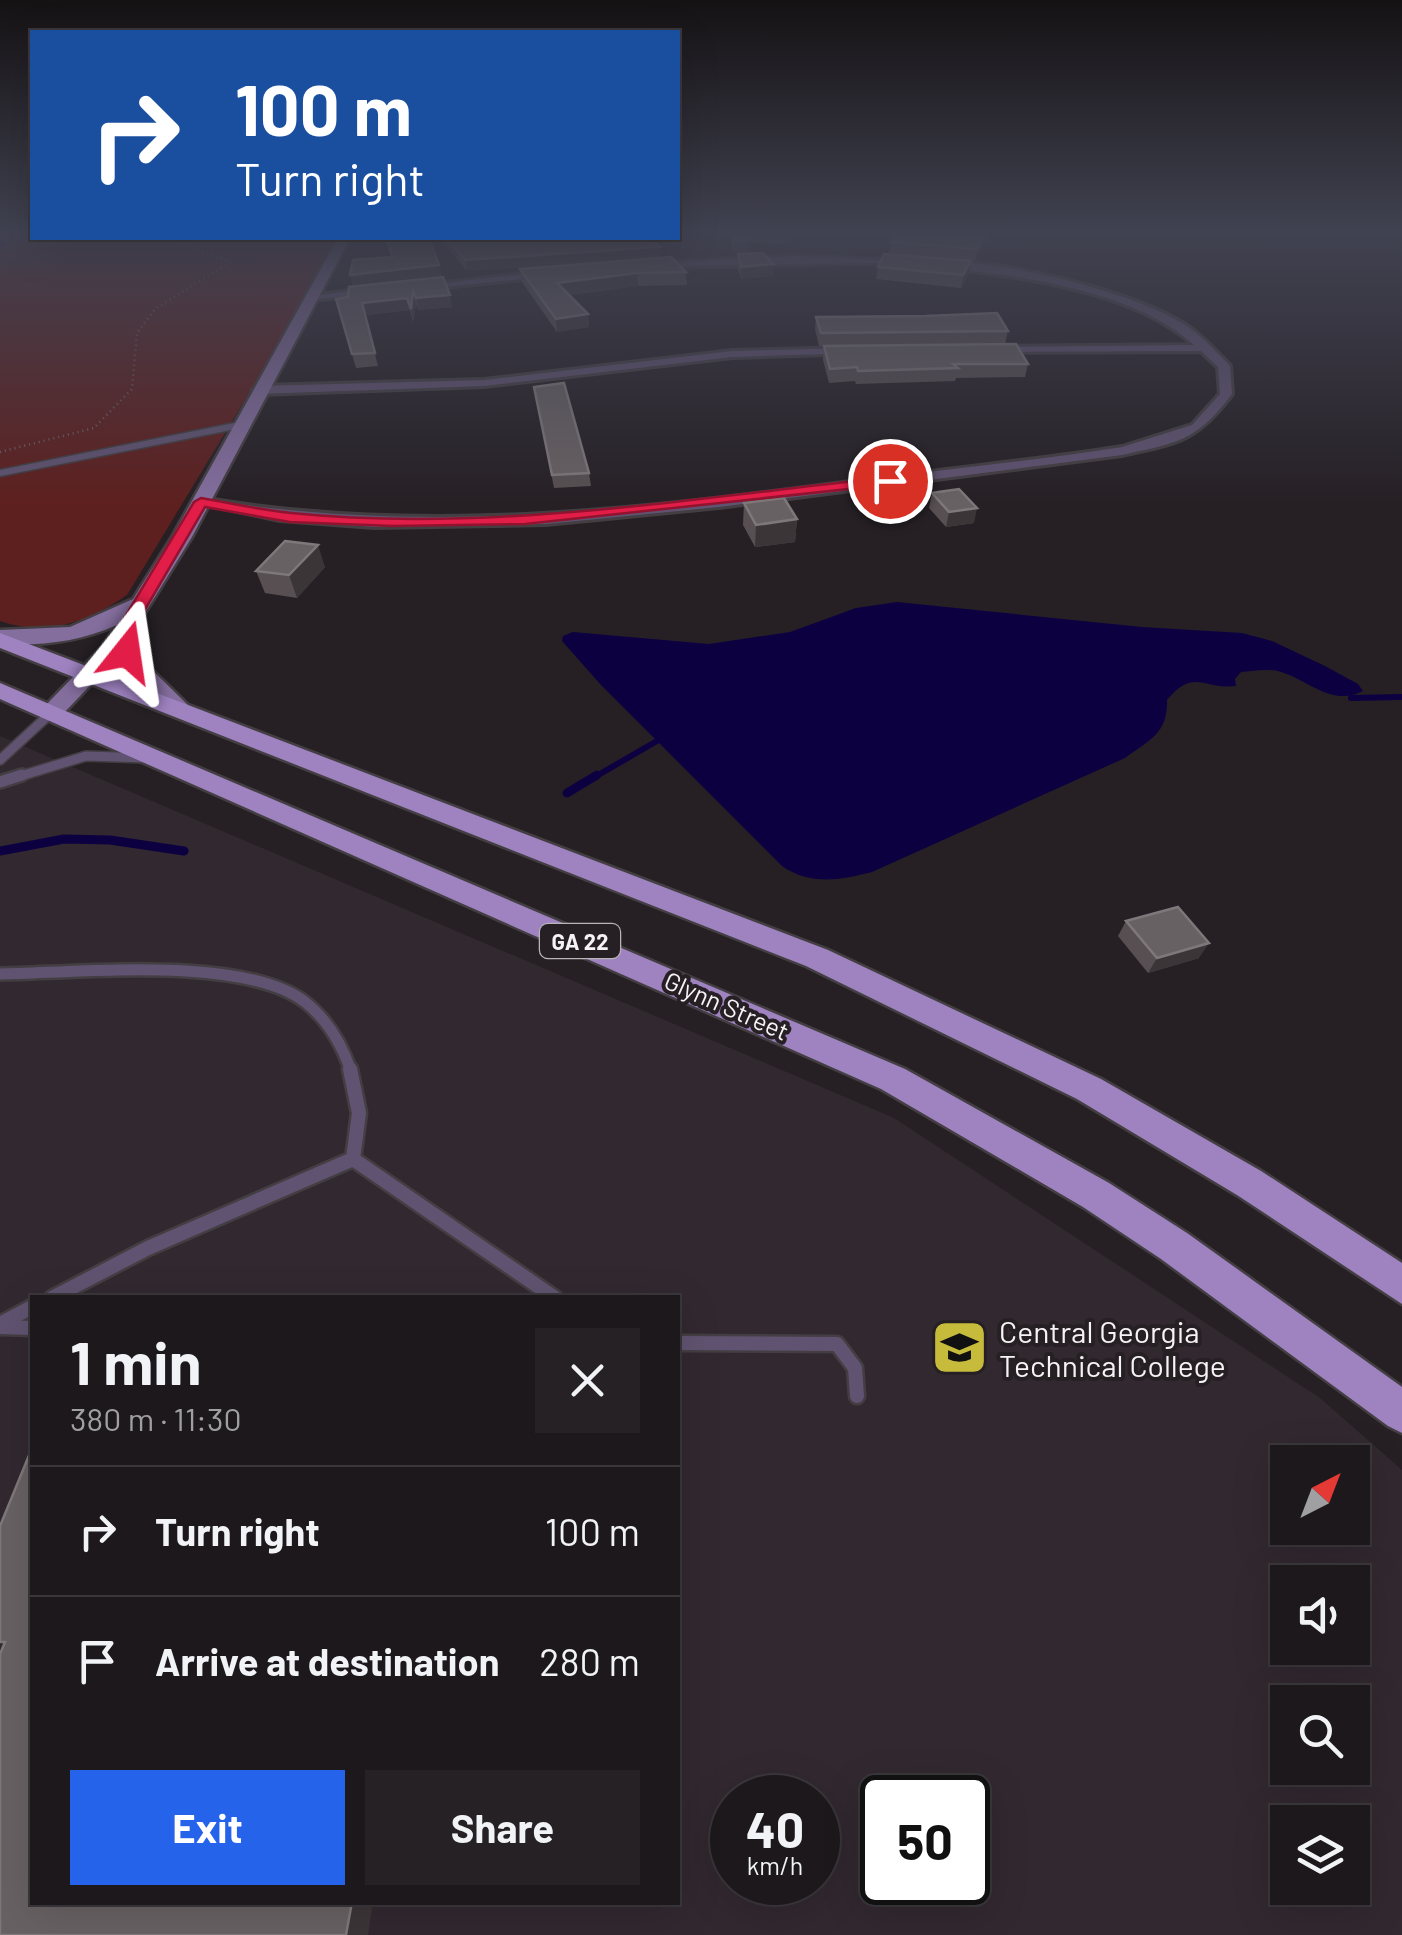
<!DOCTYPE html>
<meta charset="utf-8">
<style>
:root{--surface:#1c181c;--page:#252125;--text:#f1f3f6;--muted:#a0a0a3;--line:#3a373b;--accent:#2563eb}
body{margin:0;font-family:Barlow,sans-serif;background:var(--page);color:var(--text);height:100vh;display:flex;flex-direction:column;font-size:38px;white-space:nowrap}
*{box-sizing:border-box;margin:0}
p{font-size:32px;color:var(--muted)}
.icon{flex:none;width:55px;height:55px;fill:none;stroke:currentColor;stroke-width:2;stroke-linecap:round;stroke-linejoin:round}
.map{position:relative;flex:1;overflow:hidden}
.sheet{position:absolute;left:30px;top:1295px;width:650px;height:610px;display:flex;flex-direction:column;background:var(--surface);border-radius:0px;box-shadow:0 10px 40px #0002,0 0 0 2px var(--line)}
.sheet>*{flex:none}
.top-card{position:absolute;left:30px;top:30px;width:650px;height:210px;border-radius:0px;box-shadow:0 10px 40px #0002,0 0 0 2px var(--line);background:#1a4fa0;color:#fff;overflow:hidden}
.needle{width:65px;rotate:42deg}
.tools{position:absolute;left:1270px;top:1445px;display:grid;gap:20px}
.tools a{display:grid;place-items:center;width:100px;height:100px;border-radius:0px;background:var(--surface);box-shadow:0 10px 40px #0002,0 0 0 2px var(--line);font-size:50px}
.speed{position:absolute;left:710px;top:1775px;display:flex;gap:20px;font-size:50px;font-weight:700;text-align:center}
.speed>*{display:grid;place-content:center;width:130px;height:130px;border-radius:50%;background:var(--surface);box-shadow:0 10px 40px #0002,0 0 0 2px var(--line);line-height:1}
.speed small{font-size:25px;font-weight:400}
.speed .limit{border:5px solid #111;border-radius:15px;background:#fff;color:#111}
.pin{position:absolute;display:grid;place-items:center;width:85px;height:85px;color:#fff;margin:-42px;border:5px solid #fff;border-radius:50%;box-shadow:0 2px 10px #0007}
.me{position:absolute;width:110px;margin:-55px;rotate:15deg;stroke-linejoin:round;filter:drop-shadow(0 0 8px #0008)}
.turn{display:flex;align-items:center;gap:35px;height:210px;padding:0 40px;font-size:45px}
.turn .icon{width:130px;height:130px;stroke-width:2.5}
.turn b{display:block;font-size:70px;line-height:85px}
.round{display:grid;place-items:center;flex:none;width:105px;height:105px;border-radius:0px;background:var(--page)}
.summary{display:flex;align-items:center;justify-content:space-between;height:170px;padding:0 40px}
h1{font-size:60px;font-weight:700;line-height:75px}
.primary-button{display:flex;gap:20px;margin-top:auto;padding:20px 40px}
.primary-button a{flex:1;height:115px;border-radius:0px;background:var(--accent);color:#fff;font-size:40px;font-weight:700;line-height:115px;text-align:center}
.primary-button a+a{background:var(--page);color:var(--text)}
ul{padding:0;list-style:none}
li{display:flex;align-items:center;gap:30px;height:130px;padding:0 40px;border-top:2px solid var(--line)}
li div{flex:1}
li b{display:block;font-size:38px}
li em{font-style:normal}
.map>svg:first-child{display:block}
</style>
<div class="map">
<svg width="1402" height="1935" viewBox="0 0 1402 1935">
<rect width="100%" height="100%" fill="#262025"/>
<path fill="#322830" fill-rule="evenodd" d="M0,736L894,1118L1320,1398L1402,1470V1935H0ZM32,1298H678V1902H32ZM1288,1462H1352V1528H1288ZM1288,1582H1352V1648H1288ZM1288,1702H1352V1768H1288ZM732,1798H818V1882H732ZM882,1798H968V1882H882ZM1288,1822H1352V1888H1288Z"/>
<path fill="#5e201f" d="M0,234H32V238H343L127,595C88,622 47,637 0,621Z"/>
<path fill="#0d0041" d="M897,602L1142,627L1242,633L1272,641L1325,666L1358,684L1363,691C1332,707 1310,681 1281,672C1269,668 1253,671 1241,672L1235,679L1236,686C1204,690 1194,667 1167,700C1168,733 1150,740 1125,758L872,872C840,880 811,886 782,866L601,685L562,641L563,636L573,632L709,644L790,632L856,608Z"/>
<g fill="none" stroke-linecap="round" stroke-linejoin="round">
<path stroke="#0d0041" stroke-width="4" d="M0,245L12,237"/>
<path stroke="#0d0041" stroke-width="6" d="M1351,698L1402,697
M593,778L657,741"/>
<path stroke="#0d0041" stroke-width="9" d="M567,793L597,775
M0,851L64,839L110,840L184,851"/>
<defs>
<path id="lane-far3" d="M0,473L240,425"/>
<path id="lane-far2" d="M0,760L52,712
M14,778L86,756L147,758"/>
<path id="lane-far1" d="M0,782L22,775
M0,974C76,973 244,955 305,1002C327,1019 342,1045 351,1071"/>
<path id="lane" d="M353,1159L555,1298
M52,1298L148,1248L353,1159L359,1113L350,1069
M0,1324L32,1307
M0,1327L32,1328
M678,1343L837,1344L855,1368L857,1396"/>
<path id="street" d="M794,256L913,262L650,267L645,264Z
M937,262C1000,259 1130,291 1184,324C1200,334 1217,352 1230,366L1232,394C1197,441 1177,443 1122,455L719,507L546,524L374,527L280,520L194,502L201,498C421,536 639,510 858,481C946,469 1034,461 1122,447L1192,425L1220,394L1218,367L1201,351L986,352L990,347L1194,345C1134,290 1019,276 940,267Z
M549,271L552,276L416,290L411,287Z
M375,288L379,293L310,300L305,297Z
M853,348L857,353L732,357L484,386L259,394L253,390L259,386L484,380L732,351Z"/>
<path id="secondary" d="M338,238H350L192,537L135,629L147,665L193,710L189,715H173L136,680L120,654L60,717H44L40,712L44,707L102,647L117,625C79,642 41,646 0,644V630L70,627L133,599L172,537Z"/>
<path id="primary" d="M0,633L828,950L1101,1079L1261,1171L1402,1263V1304L1237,1195L1077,1099L806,966L0,648Z
M0,683L905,1069L1109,1183L1187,1233L1402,1387V1433L1388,1426L1161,1259L1083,1207L881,1089L0,699Z"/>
</defs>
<use href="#lane-far3" stroke="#433e42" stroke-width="9"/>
<use href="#lane-far2" stroke="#433e42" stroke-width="12"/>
<use href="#lane-far1" stroke="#433e42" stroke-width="16"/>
<use href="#lane" stroke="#433e42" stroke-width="19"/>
<use href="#street" stroke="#433e42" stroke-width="6"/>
<use href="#secondary" stroke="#433e42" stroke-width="5"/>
<use href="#primary" stroke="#433e42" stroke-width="5"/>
<path stroke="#6a6569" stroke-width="2.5" stroke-dasharray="1 4" stroke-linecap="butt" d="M0,452L94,428L132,389L137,333L155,309L230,262L184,244L179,238"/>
<use href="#lane-far3" stroke="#605371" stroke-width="6"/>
<use href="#lane-far2" stroke="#605371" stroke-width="9"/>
<use href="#lane-far1" stroke="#605371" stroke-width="11"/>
<use href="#lane" stroke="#605371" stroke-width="14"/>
<use href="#street" fill="#605371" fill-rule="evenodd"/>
<use href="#secondary" fill="#846e9e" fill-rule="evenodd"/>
<use href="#primary" fill="#9f83c1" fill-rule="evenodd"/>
</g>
<path fill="#574f51" d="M729,234H742L747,238L746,234H785V244L748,242V252L734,253Z
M989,234L975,261L889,254L891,242Z
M385,238H429L452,307L418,310L416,304L413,322L410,310L365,315L378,366L356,368L336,299L348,297L392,257Z
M439,238H651L660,247V258L467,271Z
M738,254L773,276L741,279L737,266Z
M971,261L969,273L961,288L876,279L878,267Z
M520,269L686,272L687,285L638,286L568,295L588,314L589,327L557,332L522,282Z
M816,317L1008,331L1005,344L819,346L815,329Z
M824,346L1028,364L1025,377L956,378L955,381L856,384L855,381L829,383L823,360Z
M534,387L589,473L591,486L554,488Z
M932,493L974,523L946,527L929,508Z
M744,503L797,519L795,542L755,547L743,525Z
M325,567L297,598L265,593L256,571Z
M1126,921L1199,958L1148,973L1118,936Z"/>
<path fill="#3c3538" d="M986,234H989L975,261L977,249Z
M748,240V252L734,253V241Z
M660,247V258L467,271L465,260Z
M971,261L969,273L961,288L963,275Z
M773,264V276L741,279V267Z
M439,265L441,277L353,288L350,275Z
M637,273L638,286L558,296L557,283Z
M413,291L416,304L413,322L411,309Z
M450,295L452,307L418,310L416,298Z
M407,298L410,310L365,315L362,303Z
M588,314L589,327L557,332L556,319Z
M977,508L974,523L946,527L949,512Z
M797,519L795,542L755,547L756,525Z
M318,545L325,567L297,598L289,575Z
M1209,943L1199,958L1148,973L1157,958Z
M352,1902H373L368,1935H346Z"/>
<path fill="#686163" stroke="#7e787a" stroke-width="2.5" d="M733,234H742L748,240L734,241Z
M895,234H986L977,249L891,242Z
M386,238H429L439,265L350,275L353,260L393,257Z
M446,238H651L660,247L465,260Z
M763,253L773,264L741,267L738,254Z
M884,254L971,261L963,275L878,267Z
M671,257L686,272L637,273L557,283L588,314L556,319L520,269Z
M443,277L450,295L416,298L413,291L411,309L407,298L362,303L375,353L352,354L336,299L348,297L349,287Z
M997,313L1008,331L821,333L816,317L925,316Z
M1016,344L1028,364H953L958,368L858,371L857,367L830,369L824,346Z
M564,383L589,473L552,475L534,387Z
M959,489L977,508L949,512L932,493Z
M784,498L797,519L756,525L744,503Z
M285,541L318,545L289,575L256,571Z
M1178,907L1209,943L1157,958L1126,921Z
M32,1448V1902H352L346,1935H0V1654L5,1642H0V1526Z"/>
<linearGradient id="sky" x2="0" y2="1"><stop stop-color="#151214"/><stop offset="0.46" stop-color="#414251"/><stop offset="1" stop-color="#414251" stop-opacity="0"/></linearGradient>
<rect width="1402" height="505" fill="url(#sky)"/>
<path fill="#e11d48" stroke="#92132f" stroke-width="2.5" d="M890,477L897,481L895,484L525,524L393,526L290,522L205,507L133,630L135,652L127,657L118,652L117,630L194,502L201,498C231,503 261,510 291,513C490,533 693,498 890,477Z"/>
<defs>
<symbol id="university-square" viewBox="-11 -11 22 22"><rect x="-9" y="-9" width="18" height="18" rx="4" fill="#c7bb3b" stroke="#262025"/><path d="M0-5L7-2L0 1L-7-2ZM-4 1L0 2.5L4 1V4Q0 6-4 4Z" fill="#111"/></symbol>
</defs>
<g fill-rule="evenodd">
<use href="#university-square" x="928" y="1316" width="63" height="63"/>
</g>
<g text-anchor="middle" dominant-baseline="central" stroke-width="8" stroke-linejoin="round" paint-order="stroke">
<rect fill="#262025" stroke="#b8b4b7" stroke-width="2.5" x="540" y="924" width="80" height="34" rx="8"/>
<g font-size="22" font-weight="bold" fill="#f6f3f6">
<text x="580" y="941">GA 22</text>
</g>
<g font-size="25" fill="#f6f3f6" stroke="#262025">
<text transform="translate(727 1005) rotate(24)">Glynn Street</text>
</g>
<g font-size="30" fill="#f6f3f6" stroke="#262025" text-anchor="start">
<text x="999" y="1331">Central Georgia<tspan x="999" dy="34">Technical College</tspan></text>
</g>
</g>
</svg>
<div class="tools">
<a><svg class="needle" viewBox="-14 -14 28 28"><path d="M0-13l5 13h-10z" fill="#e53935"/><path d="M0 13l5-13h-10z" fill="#a0a0a3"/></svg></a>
<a><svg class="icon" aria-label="sound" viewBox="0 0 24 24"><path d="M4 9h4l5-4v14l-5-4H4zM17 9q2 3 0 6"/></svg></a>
<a><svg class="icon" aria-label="search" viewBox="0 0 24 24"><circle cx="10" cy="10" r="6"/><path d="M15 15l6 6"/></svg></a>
<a><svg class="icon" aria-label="layers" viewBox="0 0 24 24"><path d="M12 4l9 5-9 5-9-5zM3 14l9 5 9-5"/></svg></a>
</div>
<div class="speed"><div>40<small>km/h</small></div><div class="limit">50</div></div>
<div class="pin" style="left:890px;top:481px;background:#d93025"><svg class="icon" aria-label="arrive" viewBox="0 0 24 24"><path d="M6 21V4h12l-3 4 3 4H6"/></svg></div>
<svg class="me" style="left:127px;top:652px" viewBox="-20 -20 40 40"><path d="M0-17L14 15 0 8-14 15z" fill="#e11d48" stroke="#fff" stroke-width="4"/></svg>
<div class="top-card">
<div class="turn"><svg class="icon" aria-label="right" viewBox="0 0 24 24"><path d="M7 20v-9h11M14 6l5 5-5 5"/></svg><div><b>100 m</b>Turn right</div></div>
</div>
<section class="sheet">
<div class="summary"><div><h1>1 min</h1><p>380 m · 11:30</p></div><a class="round"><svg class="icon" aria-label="close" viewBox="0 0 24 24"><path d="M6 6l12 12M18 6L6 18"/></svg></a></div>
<ul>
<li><svg class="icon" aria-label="right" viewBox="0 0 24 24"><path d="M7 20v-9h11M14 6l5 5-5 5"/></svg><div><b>Turn right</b></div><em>100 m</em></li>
<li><svg class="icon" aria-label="arrive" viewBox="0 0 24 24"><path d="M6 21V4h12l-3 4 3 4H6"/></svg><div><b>Arrive at destination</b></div><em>280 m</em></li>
</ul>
<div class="primary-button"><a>Exit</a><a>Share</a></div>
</section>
</div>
